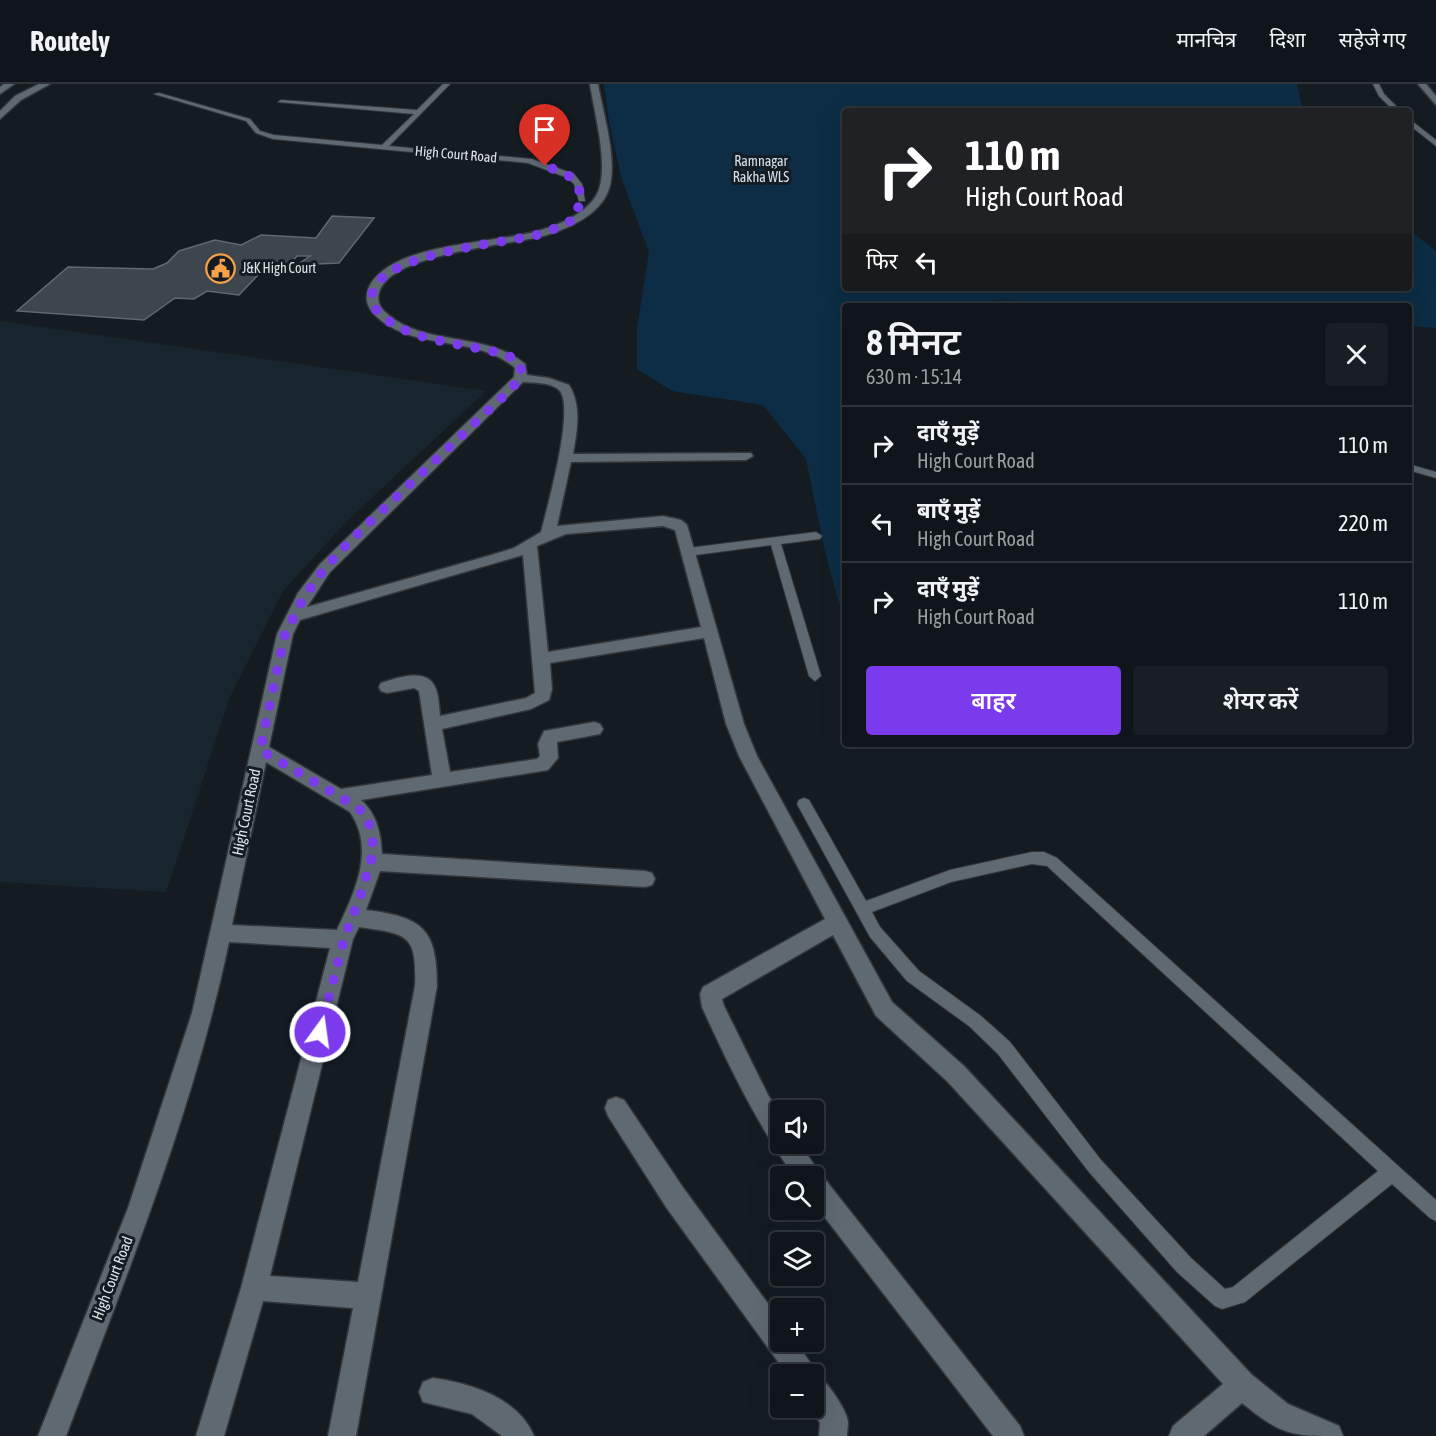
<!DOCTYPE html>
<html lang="hi">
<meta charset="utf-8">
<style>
:root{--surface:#0f151a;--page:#181e23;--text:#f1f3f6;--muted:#9b9fa2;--line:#2f3439;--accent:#7c3aed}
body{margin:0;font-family:"Asap Condensed","Noto Sans Devanagari",sans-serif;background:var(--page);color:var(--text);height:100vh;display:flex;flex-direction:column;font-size:22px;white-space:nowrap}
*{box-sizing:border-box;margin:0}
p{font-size:20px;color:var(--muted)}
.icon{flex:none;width:33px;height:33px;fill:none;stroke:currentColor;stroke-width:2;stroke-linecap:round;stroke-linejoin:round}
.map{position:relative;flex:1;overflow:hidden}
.sheet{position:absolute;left:842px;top:219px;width:570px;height:444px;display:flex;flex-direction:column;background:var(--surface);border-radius:6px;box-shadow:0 6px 24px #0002,0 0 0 2px var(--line)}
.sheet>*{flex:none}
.hud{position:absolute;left:842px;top:24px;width:570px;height:183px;border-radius:6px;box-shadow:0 6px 24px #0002,0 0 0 2px var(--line);background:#202124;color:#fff;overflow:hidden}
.fabs{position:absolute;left:770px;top:1016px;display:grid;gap:12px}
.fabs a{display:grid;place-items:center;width:54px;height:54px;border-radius:6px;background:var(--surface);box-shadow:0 6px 24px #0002,0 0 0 2px var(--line);font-size:30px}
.pin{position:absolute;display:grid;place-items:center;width:51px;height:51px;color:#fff;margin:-62px -26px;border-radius:50% 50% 50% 0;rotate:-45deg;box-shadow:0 0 6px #0007}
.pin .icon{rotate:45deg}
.me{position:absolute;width:66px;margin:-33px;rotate:14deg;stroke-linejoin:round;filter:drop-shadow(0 0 4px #0008)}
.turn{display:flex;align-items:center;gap:21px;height:126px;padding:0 24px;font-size:27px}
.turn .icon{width:78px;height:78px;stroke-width:2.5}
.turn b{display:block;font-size:42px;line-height:51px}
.then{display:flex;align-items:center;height:57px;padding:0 24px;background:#0003;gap:12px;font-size:22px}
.round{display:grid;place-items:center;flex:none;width:63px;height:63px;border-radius:6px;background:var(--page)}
.headline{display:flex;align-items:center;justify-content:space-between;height:102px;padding:0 24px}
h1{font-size:36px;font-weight:600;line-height:45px}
.action{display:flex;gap:12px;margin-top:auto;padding:12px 24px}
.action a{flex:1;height:69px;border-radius:6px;background:var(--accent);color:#fff;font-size:24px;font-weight:600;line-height:69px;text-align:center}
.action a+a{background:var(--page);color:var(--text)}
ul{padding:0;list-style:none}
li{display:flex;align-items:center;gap:18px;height:78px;padding:0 24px;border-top:2px solid var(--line)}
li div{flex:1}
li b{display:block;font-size:22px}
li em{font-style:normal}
header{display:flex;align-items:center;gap:36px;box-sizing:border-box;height:84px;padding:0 30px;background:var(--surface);border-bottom:2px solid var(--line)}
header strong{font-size:28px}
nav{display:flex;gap:33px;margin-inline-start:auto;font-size:21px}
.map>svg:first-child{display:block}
</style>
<header>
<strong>Routely</strong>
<nav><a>मानचित्र</a><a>दिशा</a><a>सहेजे गए</a></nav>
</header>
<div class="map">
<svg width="1436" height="1352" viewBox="0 0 1436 1352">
<rect width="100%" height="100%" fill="#141c22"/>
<path fill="#17252f" d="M0,237L486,307L347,437L283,507L230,613L166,808L0,798Z"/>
<path fill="#0c2d45" d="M604,0H1297L1303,27H844V204H1408L1409,146L1436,167V244L1409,242L1408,222H1185L993,216L991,222H844V521L839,520L824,463L806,375L763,321L672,307L637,285V244L649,168L621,93L608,32Z"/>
<path fill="#3d464d" stroke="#5f6971" stroke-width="1.5" d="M332,132L374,134L339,179L297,181L310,172H297L281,191L260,189L239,211L207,207L194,215L175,214L144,236L17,227L68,183L153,185L167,179L179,167L215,156L241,161L261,151L316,154Z"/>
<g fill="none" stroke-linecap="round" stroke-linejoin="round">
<defs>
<path id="service" d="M443,0H450L389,62L532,75L574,90L582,100L585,117H579L574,100L568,94L528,79L273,55L256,49L246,37L154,10L159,9L250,35L260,47L274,51L382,61L414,30L278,18L281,16L417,26Z
M1373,0H1379L1384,10L1401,27H1394L1379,12Z
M1408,34L1436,56V62L1408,40Z
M1408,380L1436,388V394L1408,386Z
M816,448L822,452L820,455L781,460L821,592L815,597L809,592L771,461L688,472L682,468L688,464Z
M804,714L809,716L866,817L950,786L1032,768H1044L1057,774L1436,1116V1137L1430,1134L1392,1100L1245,1218L1222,1225L1215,1222L1177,1188L1089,1088L998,970L969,942L907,897L870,853L797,720L799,716ZM1032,780L1047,782L1378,1087L1233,1203L1225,1205L1191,1174L1101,1076L1010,958L981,932L919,887L880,843L872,828L951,798Z"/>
<path id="minor" d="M4,0H14L0,10V3Z
M39,0H50L21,16L0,35V27L15,12Z
M590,0H598C603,30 621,85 606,112C595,132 571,143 550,150C513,162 389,168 379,209C377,215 379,221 383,226C420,264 485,246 525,280L527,291L549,294L569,301C582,322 577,347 573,370L751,369L753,372L746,376L571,378L557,442L663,432L681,436L687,441L744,640L757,672L892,918L964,982L1252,1291L1288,1320L1339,1342L1343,1352C1291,1352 1283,1352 1242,1319L1204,1352H1169L1173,1342L1223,1300L948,998L876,932L833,851L722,915L724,922L768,1011L780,1030V1059H799L820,1089L1020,1342L1024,1352H993L813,1118V1092H794C757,1040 729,982 702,923L700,910L703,903L825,835L739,672L726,640L704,554L550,579L552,605L549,616L531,625L442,645L450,688L537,675L540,672L538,660L544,647L594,638L600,640L603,645L600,650L557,658L558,674L548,686L361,716C377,730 381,750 382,770L645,787L652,789L655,795L652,801L645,803L380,787L366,826C422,833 437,844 437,902L356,1352H328L353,1224L263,1217L224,1352H196L241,1204L330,864L229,858C193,1028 127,1190 66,1352H38L128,1124L192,929L277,550L298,509L320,480L514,293L515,284C475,249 410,269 373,229C366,221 365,212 369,203C392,158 494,160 538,147C558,141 584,131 596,112C611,86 594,29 590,0ZM523,298C533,299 551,298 559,306C576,322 547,424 541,448L514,464L488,472L307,523L330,488ZM663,442L675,446L701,543L548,568L537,462L566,450ZM523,471L535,609L526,614L440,632C439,623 439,611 435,603C426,583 396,594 381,599L379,603L381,607L387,609L414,604L419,607L432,691L341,705L269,663L293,550L300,536ZM266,678L350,728C376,766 354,809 337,846L232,841ZM359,843C408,850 417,850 415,902L358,1198L270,1192L353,855Z
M1418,0H1426L1436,12V21Z
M616,1013L624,1016L684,1105L780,1236V1257H795L812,1281L816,1291C826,1295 847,1326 848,1338C848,1342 847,1347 847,1352H819L820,1339L810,1323H813V1290H787L666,1123L608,1032L605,1024L608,1016Z
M433,1294C471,1299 518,1314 534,1352H502L472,1330L423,1318L419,1308L423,1298Z"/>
</defs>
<use href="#service" stroke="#32373c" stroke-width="2"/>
<use href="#minor" stroke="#32373c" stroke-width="3"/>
<use href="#service" fill="#5f6971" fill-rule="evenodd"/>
<use href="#minor" fill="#5f6971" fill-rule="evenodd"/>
</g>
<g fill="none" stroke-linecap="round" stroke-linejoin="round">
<path stroke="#7c3aed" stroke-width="10" stroke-dasharray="0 18" d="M320,948L344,855L360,813L374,766L368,734L357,723L260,666L285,550L304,513L325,484L352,455L512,304L520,294L521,283L516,275L503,270C473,262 438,259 409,248C397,243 374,231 372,216C366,171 502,159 533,152C548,148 562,142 576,134L577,126L582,115C576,91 567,90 545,82"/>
</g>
<defs>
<symbol id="civic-ring" viewBox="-11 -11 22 22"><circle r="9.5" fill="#141c22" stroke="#f7a148" stroke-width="1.5"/><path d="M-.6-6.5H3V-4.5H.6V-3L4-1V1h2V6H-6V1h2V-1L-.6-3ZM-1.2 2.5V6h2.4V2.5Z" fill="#f7a148"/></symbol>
</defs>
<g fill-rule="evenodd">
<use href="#civic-ring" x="204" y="168" width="33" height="33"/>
</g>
<g text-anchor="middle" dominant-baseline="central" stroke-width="6" stroke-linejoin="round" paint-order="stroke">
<g font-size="14" fill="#dde3e7" stroke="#141c22">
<text transform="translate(456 70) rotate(5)">High Court Road</text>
</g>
<g font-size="14" fill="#d3e2f0" stroke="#141c22">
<text x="761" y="77">Ramnagar<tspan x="761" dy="16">Rakha WLS</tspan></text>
</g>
<g font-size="14" fill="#dde3e7" stroke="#141c22" text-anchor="start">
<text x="242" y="184">J&amp;K High Court</text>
</g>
<g font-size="15" fill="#dde3e7" stroke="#141c22">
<text transform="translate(246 728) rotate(-78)">High Court Road</text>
<text transform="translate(112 1194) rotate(-69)">High Court Road</text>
</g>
</g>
</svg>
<div class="fabs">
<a><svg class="icon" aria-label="sound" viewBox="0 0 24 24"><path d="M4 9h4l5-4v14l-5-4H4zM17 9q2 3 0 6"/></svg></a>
<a><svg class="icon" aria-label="search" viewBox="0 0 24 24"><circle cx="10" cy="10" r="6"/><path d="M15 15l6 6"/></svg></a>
<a><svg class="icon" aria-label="layers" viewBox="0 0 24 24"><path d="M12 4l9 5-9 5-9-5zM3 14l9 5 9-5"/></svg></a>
<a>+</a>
<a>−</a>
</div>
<div class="pin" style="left:545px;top:82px;background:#d93025"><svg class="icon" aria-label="arrive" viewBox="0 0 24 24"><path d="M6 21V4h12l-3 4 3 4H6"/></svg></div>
<svg class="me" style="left:320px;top:948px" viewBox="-20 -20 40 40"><circle r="17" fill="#7c3aed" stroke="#fff" stroke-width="3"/><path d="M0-11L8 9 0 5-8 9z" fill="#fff"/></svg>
<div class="hud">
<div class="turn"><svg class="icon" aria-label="right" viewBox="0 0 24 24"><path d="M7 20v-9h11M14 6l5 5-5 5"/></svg><div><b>110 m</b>High Court Road</div></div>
<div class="then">फिर<svg class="icon" aria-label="left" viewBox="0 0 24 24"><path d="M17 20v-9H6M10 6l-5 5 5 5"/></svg></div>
</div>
<section class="sheet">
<div class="headline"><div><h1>8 मिनट</h1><p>630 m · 15:14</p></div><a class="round"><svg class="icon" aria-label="close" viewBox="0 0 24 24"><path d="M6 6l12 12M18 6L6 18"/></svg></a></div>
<ul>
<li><svg class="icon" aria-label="right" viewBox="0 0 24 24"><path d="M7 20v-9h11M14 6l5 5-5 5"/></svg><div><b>दाएँ मुड़ें</b><p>High Court Road</p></div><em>110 m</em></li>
<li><svg class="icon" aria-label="left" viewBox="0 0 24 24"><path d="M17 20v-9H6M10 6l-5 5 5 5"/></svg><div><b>बाएँ मुड़ें</b><p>High Court Road</p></div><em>220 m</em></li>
<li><svg class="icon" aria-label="right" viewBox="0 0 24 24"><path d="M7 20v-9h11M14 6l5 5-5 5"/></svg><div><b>दाएँ मुड़ें</b><p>High Court Road</p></div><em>110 m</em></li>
</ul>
<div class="action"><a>बाहर</a><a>शेयर करें</a></div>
</section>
</div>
